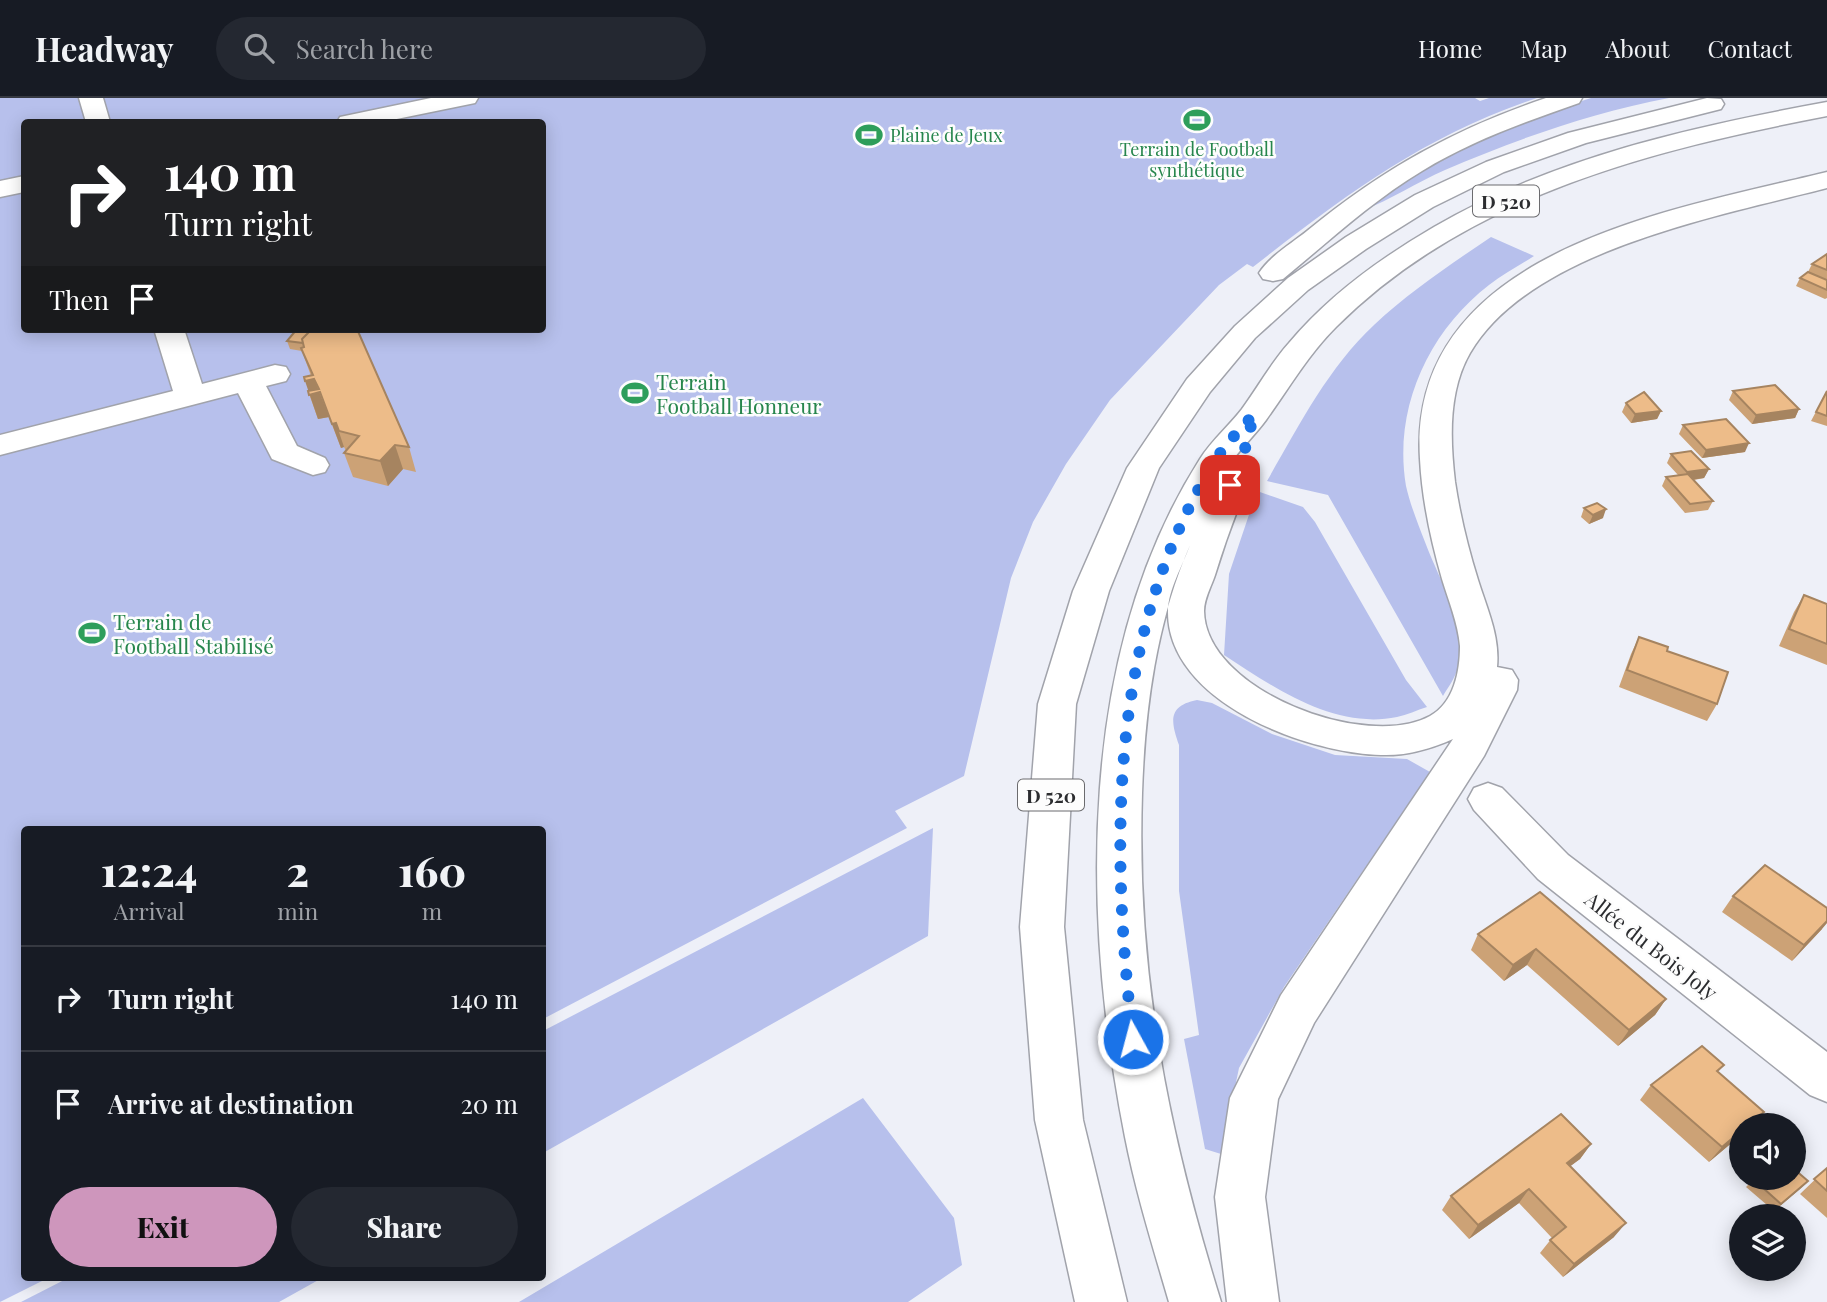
<!DOCTYPE html>
<meta charset="utf-8">
<style>
:root{--surface:#171b24;--page:#242831;--text:#f1f3f6;--muted:#9ea1a6;--line:#363941;--accent:#ce96bc}
body{margin:0;font-family:"Playfair Display",serif;background:var(--page);color:var(--text);height:100vh;display:flex;flex-direction:column;font-size:26px;white-space:nowrap}
*{box-sizing:border-box;margin:0}
p{font-size:23px;color:var(--muted)}
.icon{flex:none;width:38px;height:38px;fill:none;stroke:currentColor;stroke-width:2;stroke-linecap:round;stroke-linejoin:round}
.map{position:relative;flex:1;overflow:hidden}
.side{position:absolute;left:21px;top:728px;width:525px;height:455px;display:flex;flex-direction:column;background:var(--surface);border-radius:7px;box-shadow:0 4px 18px #0003}
.side>*{flex:none}
.hud{position:absolute;left:21px;top:21px;width:525px;height:214px;border-radius:7px;box-shadow:0 4px 18px #0003;background:#202124;color:#fff;overflow:hidden}
.tools{position:absolute;left:1729px;top:1015px;display:grid;gap:14px}
.tools a{display:grid;place-items:center;width:77px;height:77px;border-radius:50%;background:var(--surface);box-shadow:0 4px 18px #0003;font-size:35px}
.pin{position:absolute;display:grid;place-items:center;width:60px;height:60px;color:#fff;margin:-30px;border-radius:14px;box-shadow:0 4px 10px #0006}
.me{position:absolute;width:77px;margin:-38px;rotate:353deg;stroke-linejoin:round;filter:drop-shadow(0 0 5px #0008)}
.turn{display:flex;align-items:center;gap:24px;height:147px;padding:0 28px;font-size:32px}
.turn .icon{width:91px;height:91px;stroke-width:2.5}
.turn b{display:block;font-size:49px;line-height:60px}
.then{display:flex;align-items:center;height:66px;padding:0 28px;background:#0003;gap:14px;font-size:26px}
.eta{display:flex;justify-content:space-evenly;align-items:center;height:119px;text-align:center}
.eta b{font-size:42px;font-weight:800;line-height:49px}
.action{display:flex;gap:14px;margin-top:auto;padding:14px 28px}
.action a{flex:1;height:80px;border-radius:42px;background:var(--accent);color:#111;font-size:28px;font-weight:800;line-height:80px;text-align:center}
.action a+a{background:var(--page);color:var(--text)}
ul{padding:0;list-style:none}
li{display:flex;align-items:center;gap:21px;height:105px;padding:0 28px;border-top:2px solid var(--line)}
li div{flex:1}
li b{display:block;font-size:26px}
li em{font-style:normal}
header{display:flex;align-items:center;gap:42px;box-sizing:border-box;height:98px;padding:0 35px;background:var(--surface);border-bottom:2px solid var(--line)}
header strong{font-size:33px}
nav{display:flex;gap:38px;margin-inline-start:auto;font-size:24px}
.search{width:490px;height:63px;background:var(--page);display:flex;align-items:center;gap:18px;box-sizing:border-box;padding:0 24px;border-radius:38px;color:var(--muted);font-size:26px}
.map>svg:first-child{display:block}
</style>
<header>
<strong>Headway</strong>
<div class="search"><svg class="icon" aria-label="search" viewBox="0 0 24 24"><circle cx="10" cy="10" r="6"/><path d="M15 15l6 6"/></svg>Search here</div>
<nav><a>Home</a><a>Map</a><a>About</a><a>Contact</a></nav>
</header>
<div class="map">
<svg width="1827" height="1204" viewBox="0 0 1827 1204">
<rect width="100%" height="100%" fill="#eef0f8"/>
<path fill="#b7c0ec" fill-rule="evenodd" d="M0,0H1475L1480,3L1489,0H1537C1422,39 1347,96 1253,169L1247,166L1219,187L1110,302L1066,366L1033,424L1011,480L964,678L895,713L907,730L543,921L542,732H24V1180H48L0,1204ZM24,24H542V231H24Z
M1591,0H1669C1591,15 1517,41 1445,72C1417,84 1391,102 1363,112C1433,62 1509,26 1591,0Z
M1491,139L1534,158C1519,168 1503,176 1489,187C1428,234 1393,311 1406,388C1410,406 1418,426 1425,444C1438,480 1473,536 1456,575C1453,583 1447,591 1443,598L1328,397L1267,383C1298,329 1328,270 1374,227C1409,194 1451,166 1491,139Z
M1257,393L1303,409L1315,424L1406,582L1427,609C1417,612 1407,617 1397,619C1334,632 1273,589 1224,557L1229,476Z
M1197,602L1212,605L1272,636L1335,657L1407,661L1430,674L1284,889L1239,970L1221,1056L1205,1051L1184,941L1199,937L1179,793V647C1171,624 1167,608 1197,602Z
M933,730L928,838L543,1055V933Z
M863,1000L954,1120L962,1167L908,1204H519Z
M68,1180H322L279,1204H21Z"/>
<g fill="none" stroke-linecap="round" stroke-linejoin="round">
<defs>
<path id="minor" d="M79,0H103L110,24H86Z
M431,0H478L475,5L382,24H337L340,19Z
M24,78V94L0,99V83Z
M154,231H184L202,286L275,267L286,269L290,276L286,283L266,288L297,348L325,360L329,367L325,374L313,377L272,361L238,295L0,357V337L173,293Z
M1488,685L1502,690L1568,757L1827,954V1004L1810,997L1538,781L1474,712L1468,701L1474,690Z"/>
<path id="major" d="M1546,0H1582L1579,5C1525,24 1471,43 1422,73C1372,103 1328,144 1283,181L1273,183L1263,181L1259,175C1270,158 1292,145 1307,133C1383,71 1454,31 1546,0Z
M1707,0L1721,1L1724,6L1721,11L1586,45L1504,74L1433,109L1366,151L1308,192L1255,240L1210,294L1159,370L1109,493L1076,606L1064,829L1083,1022L1127,1204H1075L1035,1022L1020,829L1038,606L1073,493L1127,370L1187,281L1235,228L1288,180L1346,139L1415,97L1486,64L1568,35Z
M1827,4V18C1651,52 1467,98 1336,229C1308,257 1289,290 1266,322C1255,337 1242,349 1232,363L1250,365L1254,372C1239,406 1226,441 1215,477C1211,489 1204,501 1204,513C1205,593 1367,653 1430,618C1454,605 1460,573 1460,548C1458,525 1449,504 1442,481C1431,443 1422,401 1420,361C1407,152 1673,112 1827,74V90C1720,118 1530,152 1470,255C1448,293 1450,342 1455,384C1460,417 1468,450 1478,482C1487,511 1500,538 1497,569L1512,572L1518,582L1517,592L1484,658L1314,925L1278,1001L1265,1099L1279,1204H1227L1215,1099L1230,1000L1281,897L1453,641C1430,651 1407,658 1381,657C1306,655 1167,604 1168,513C1168,492 1183,467 1190,447C1156,526 1145,609 1142,695C1136,876 1168,1033 1221,1204H1169C1153,1149 1136,1095 1125,1039C1082,820 1076,556 1200,361C1212,342 1229,328 1242,311C1258,289 1271,265 1289,245C1329,197 1381,160 1434,129C1555,59 1691,29 1827,4Z"/>
</defs>
<use href="#minor" stroke="#a1a3ab" stroke-width="3"/>
<use href="#major" stroke="#a1a3ab" stroke-width="3"/>
<use href="#minor" fill="#fff" fill-rule="evenodd"/>
<use href="#major" fill="#fff" fill-rule="evenodd"/>
</g>
<path fill="#cca276" d="M1827,156V200L1825,201L1796,188L1800,180L1808,174L1812,166Z
M297,231L409,349L416,374L403,371L388,388L353,379L344,355L346,353L344,349L341,350L329,319L318,321L308,293L311,278L302,253L290,251L287,243Z
M1733,293L1799,311L1795,320L1752,326L1729,302Z
M1827,293V328L1811,323Z
M1626,305L1661,313L1657,321L1631,325L1622,314Z
M1683,327L1745,354L1702,360L1679,336Z
M1671,356L1709,371L1704,380L1694,382L1713,403L1708,412L1685,415L1662,388L1666,379L1678,377L1667,365Z
M1584,410L1603,420L1589,426L1581,419Z
M1804,497L1827,506V567L1779,548L1794,514Z
M1639,539L1667,553L1717,606L1707,623L1619,589L1631,556Z
M1540,794L1666,901L1655,917L1618,948L1527,867L1504,883L1471,852L1478,836Z
M1733,798L1822,831L1792,863L1722,814Z
M1724,967L1718,974L1741,1027V1037L1709,1064L1640,1002L1651,987Z
M1591,1046L1580,1061L1570,1068L1614,1139L1563,1179L1540,1155L1552,1140L1519,1105L1469,1141L1442,1112L1451,1098Z
M1827,1070V1120L1800,1096Z
M1755,1080L1808,1083L1774,1113L1746,1089Z"/>
<path fill="#a68460" d="M314,281L329,319L318,321L305,283Z
M1799,311L1795,320L1752,326L1756,317Z
M1661,313L1657,321L1631,325L1635,316Z
M336,325L344,349L341,350L332,326Z
M1749,345L1745,354L1702,360L1706,352Z
M395,347L403,371L388,388L380,363Z
M1709,371L1704,380L1683,383L1687,374Z
M1606,411L1603,420L1589,426L1593,417Z
M1827,823V825L1822,831L1792,863L1804,847Z
M1536,851L1527,867L1504,883L1513,867Z
M1666,901L1655,917L1618,948L1629,932Z
M1764,1014L1752,1027H1748Z
M1741,1033V1037L1709,1064L1722,1049Z
M1591,1046L1580,1061L1556,1079L1567,1065Z
M1808,1083L1800,1091L1774,1113L1781,1106Z
M1529,1091L1519,1105L1469,1141L1478,1127Z
M1626,1125L1614,1139L1563,1179L1574,1166Z"/>
<path fill="#edbc89" stroke="#a68460" stroke-width="2" d="M1827,156V172L1812,166Z
M1808,174L1827,182V192L1800,180Z
M297,231H312L302,241L303,245L287,243Z
M312,231H357L409,349L395,347L380,363L344,355L359,338L339,333L336,325L332,326L320,294L309,297L308,293L319,291L314,281L305,283L304,279L313,277L301,250L304,249L302,241Z
M1775,287L1799,311L1756,317L1733,293Z
M1827,293V318L1816,314Z
M1644,294L1661,313L1635,316L1626,305Z
M1726,321L1749,345L1706,352L1683,327Z
M1691,353L1709,371L1687,374L1671,356Z
M1688,376L1713,403L1690,406L1666,379Z
M1597,405L1606,411L1593,417L1584,410Z
M1804,497L1827,506V546L1789,531Z
M1639,539L1668,549L1667,553L1728,574L1717,606L1627,572Z
M1765,767L1827,810V823L1804,847L1733,798Z
M1540,794L1666,901L1629,932L1536,851L1513,867L1478,836Z
M1702,948L1724,967L1717,973L1764,1014L1748,1027H1741V1033L1722,1049L1651,987Z
M1561,1016L1591,1046L1567,1065L1626,1125L1574,1166L1550,1142L1566,1129L1529,1091L1478,1127L1451,1098Z
M1827,1070V1093L1814,1081Z
M1794,1071L1808,1083L1781,1106L1753,1081L1755,1080H1794Z"/>
<g fill="none" stroke-linecap="round" stroke-linejoin="round">
<path stroke="#1a73e8" stroke-width="12" stroke-dasharray="0 21.6" d="M1133,941C1110,746 1108,532 1217,360C1227,344 1242,330 1254,316L1242,362L1230,387"/>
</g>
<defs>
<symbol id="stadium-bare" viewBox="-9 -9 18 18"><path d="M0-5a6.5 5 0 1 0 0 10a6.5 5 0 1 0 0-10ZM-3.5-1.8h7v3.6h-7Z" fill="#2e9e5b" stroke="#fdfdfd" stroke-width="2.5" paint-order="stroke"/></symbol>
</defs>
<g fill-rule="evenodd">
<use href="#stadium-bare" x="1178" y="3" width="38" height="38"/>
<use href="#stadium-bare" x="850" y="18" width="38" height="38"/>
<use href="#stadium-bare" x="616" y="276" width="38" height="38"/>
<use href="#stadium-bare" x="73" y="516" width="38" height="38"/>
</g>
<g text-anchor="middle" dominant-baseline="central" stroke-width="5" stroke-linejoin="round" paint-order="stroke">
<g font-size="18" fill="#27864d" stroke="#fdfdfd" text-anchor="start">
<text x="890" y="37">Plaine de Jeux</text>
<text x="1197" y="51" text-anchor="middle">Terrain de Football<tspan x="1197" dy="21">synthétique</tspan></text>
</g>
<g fill="#fdfdfd" stroke="#6b6b6e" stroke-width="2">
<rect x="1473" y="87.5" width="66" height="31" rx="5"/>
<rect x="1018" y="681.5" width="66" height="31" rx="5"/>
</g>
<g font-size="19" font-weight="bold" fill="#2c2d30">
<text x="1506" y="103">D 520</text>
<text x="1051" y="697">D 520</text>
</g>
<g font-size="21" fill="#27864d" stroke="#fdfdfd" text-anchor="start">
<text x="656" y="283">Terrain<tspan x="656" dy="24">Football Honneur</tspan></text>
<text x="113" y="523">Terrain de<tspan x="113" dy="24">Football Stabilisé</tspan></text>
</g>
<g font-size="21" fill="#2c2d30" stroke="#fdfdfd">
<text transform="translate(1652 847) rotate(38)">Allée du Bois Joly</text>
</g>
</g>
</svg>
<div class="tools">
<a><svg class="icon" aria-label="sound" viewBox="0 0 24 24"><path d="M4 9h4l5-4v14l-5-4H4zM17 9q2 3 0 6"/></svg></a>
<a><svg class="icon" aria-label="layers" viewBox="0 0 24 24"><path d="M12 4l9 5-9 5-9-5zM3 14l9 5 9-5"/></svg></a>
</div>
<div class="pin" style="left:1230px;top:387px;background:#d93025"><svg class="icon" aria-label="arrive" viewBox="0 0 24 24"><path d="M6 21V4h12l-3 4 3 4H6"/></svg></div>
<svg class="me" style="left:1133px;top:941px" viewBox="-20 -20 40 40"><circle r="17" fill="#1a73e8" stroke="#fff" stroke-width="3"/><path d="M0-11L8 9 0 5-8 9z" fill="#fff"/></svg>
<div class="hud">
<div class="turn"><svg class="icon" aria-label="right" viewBox="0 0 24 24"><path d="M7 20v-9h11M14 6l5 5-5 5"/></svg><div><b>140 m</b>Turn right</div></div>
<div class="then">Then<svg class="icon" aria-label="arrive" viewBox="0 0 24 24"><path d="M6 21V4h12l-3 4 3 4H6"/></svg></div>
</div>
<section class="side">
<div class="eta">
<div><b>12:24</b><p>Arrival</p></div>
<div><b>2</b><p>min</p></div>
<div><b>160</b><p>m</p></div>
</div>
<ul>
<li><svg class="icon" aria-label="right" viewBox="0 0 24 24"><path d="M7 20v-9h11M14 6l5 5-5 5"/></svg><div><b>Turn right</b></div><em>140 m</em></li>
<li><svg class="icon" aria-label="arrive" viewBox="0 0 24 24"><path d="M6 21V4h12l-3 4 3 4H6"/></svg><div><b>Arrive at destination</b></div><em>20 m</em></li>
</ul>
<div class="action"><a>Exit</a><a>Share</a></div>
</section>
</div>
